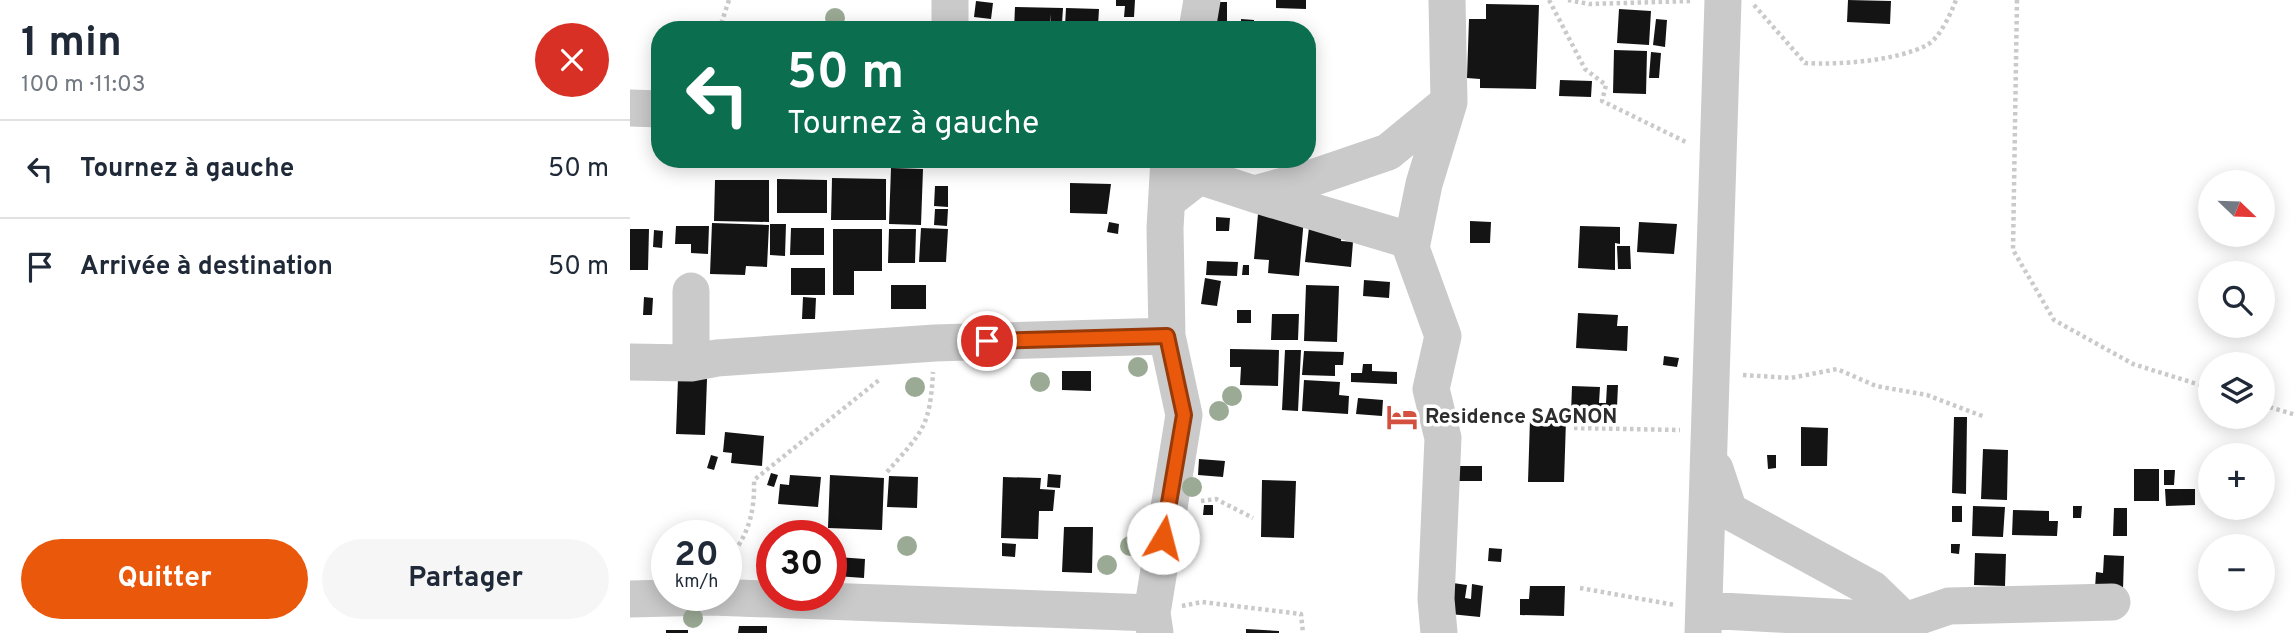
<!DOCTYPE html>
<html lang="fr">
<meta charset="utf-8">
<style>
:root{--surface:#fff;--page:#f6f6f7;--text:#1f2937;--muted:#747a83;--line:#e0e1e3;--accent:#ea580c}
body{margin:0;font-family:Overpass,sans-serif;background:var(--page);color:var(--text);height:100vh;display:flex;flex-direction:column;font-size:26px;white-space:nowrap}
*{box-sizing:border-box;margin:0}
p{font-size:23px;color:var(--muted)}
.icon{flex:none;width:38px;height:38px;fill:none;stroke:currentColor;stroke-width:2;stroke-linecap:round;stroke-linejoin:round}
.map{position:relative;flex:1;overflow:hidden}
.side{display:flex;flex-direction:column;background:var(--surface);width:630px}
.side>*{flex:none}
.guide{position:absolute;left:21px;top:21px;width:665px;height:147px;border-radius:28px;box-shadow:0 4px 18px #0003;background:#0b6e4f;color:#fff;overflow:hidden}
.needle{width:46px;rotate:113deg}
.controls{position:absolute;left:1568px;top:170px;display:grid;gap:14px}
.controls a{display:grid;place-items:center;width:77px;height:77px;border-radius:50%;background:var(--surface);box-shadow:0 4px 18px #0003;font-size:35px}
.speed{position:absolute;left:21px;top:520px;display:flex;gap:14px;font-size:35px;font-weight:700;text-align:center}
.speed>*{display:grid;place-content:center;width:91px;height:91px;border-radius:50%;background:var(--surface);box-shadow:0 4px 18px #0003;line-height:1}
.speed small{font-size:18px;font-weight:400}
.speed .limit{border:10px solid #d22;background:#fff;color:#111}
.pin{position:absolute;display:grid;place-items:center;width:60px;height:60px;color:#fff;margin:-30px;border:4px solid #fff;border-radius:50%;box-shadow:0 2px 7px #0007}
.me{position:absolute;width:77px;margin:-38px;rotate:8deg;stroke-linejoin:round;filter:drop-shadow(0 0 5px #0008)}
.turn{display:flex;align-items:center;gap:24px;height:147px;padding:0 21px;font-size:32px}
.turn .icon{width:91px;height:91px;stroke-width:2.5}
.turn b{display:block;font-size:49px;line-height:60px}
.round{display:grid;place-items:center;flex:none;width:74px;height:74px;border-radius:37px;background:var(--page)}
.head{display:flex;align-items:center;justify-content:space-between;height:119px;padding:0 21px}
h1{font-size:42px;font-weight:700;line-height:52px}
.cta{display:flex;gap:14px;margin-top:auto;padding:14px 21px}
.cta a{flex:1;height:80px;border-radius:42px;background:var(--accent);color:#fff;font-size:28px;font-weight:700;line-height:80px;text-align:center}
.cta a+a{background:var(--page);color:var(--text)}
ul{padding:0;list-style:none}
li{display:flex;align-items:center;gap:21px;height:98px;padding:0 21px;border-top:2px solid var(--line)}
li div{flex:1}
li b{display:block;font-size:26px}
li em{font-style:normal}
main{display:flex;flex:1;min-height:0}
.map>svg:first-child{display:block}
</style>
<main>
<section class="side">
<div class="head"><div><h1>1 min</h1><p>100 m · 11:03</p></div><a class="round" style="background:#d93025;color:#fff"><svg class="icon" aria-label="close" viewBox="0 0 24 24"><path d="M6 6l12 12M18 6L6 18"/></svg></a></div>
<ul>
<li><svg class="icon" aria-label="left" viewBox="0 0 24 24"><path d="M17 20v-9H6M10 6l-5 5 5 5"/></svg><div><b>Tournez à gauche</b></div><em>50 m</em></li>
<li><svg class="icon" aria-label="arrive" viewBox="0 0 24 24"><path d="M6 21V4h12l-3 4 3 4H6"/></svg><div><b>Arrivée à destination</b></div><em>50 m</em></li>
</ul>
<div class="cta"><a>Quitter</a><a>Partager</a></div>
</section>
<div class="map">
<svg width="1666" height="633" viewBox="0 0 1666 633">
<rect width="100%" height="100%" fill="#fff"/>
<path fill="#141414" d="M486,0H505L504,17H494L495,6H486Z
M646,0H676V9L646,8Z
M1218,0L1261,1L1260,24L1217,22Z
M346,1L363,3L361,19L344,17Z
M582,2H597V30H581Z
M856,4L909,5L906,89L850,88V79L837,78L839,19H856Z
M385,7L433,8L432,23H421V14L420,30H384Z
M436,8L469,9L468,26L481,27L480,30H424V25L435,26Z
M989,9L1021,11L1019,45L987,43Z
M611,19L624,20V30H611Z
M1026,19L1037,20L1035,47L1023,45Z
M984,50L1017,51L1016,94L983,93Z
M1021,52L1031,53L1029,78H1019Z
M930,80L962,81L961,97L929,96Z
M202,159H214V165L201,164Z
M260,159H286V164L260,163Z
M261,168L293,169L291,225L259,224Z
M202,178L256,179V220H201Z
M147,179L197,180V213H147Z
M85,180H139V222L84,221Z
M440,183L481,184L477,214L440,213Z
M305,186H318V207L304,206Z
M305,209H318L317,226L304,225Z
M628,214L674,218L669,276L638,273L639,260L624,259Z
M586,217L600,218L599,231H586Z
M680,219L713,222L711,241L723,242L721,267L675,262Z
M840,221L861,222L860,243H840Z
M479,222L489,224L488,234L477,232Z
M1009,222L1047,224L1044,254L1007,252Z
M82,223L139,225L137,267L116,266L115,275L80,274Z
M140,224H156L155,256L140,255Z
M46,226H79L78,254L61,253V244H45Z
M950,226L990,227V244L985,243V270L948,268Z
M161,228H194V255H160Z
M291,228L318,229L316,262H289Z
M0,229H19L18,270H0Z
M203,229H252V271H224V295H203Z
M259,229H286L285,263H258Z
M24,230L33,231L32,248L23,247Z
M987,246H1000L1001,269H988Z
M577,261L608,262L607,276L576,275Z
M613,265H619V275H612Z
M161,268H195V295H161Z
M575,278L591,281L587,306L571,304Z
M734,280L760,282L759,298L733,296Z
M261,285H296V309H261Z
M676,285L709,286L707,342L674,341Z
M14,297L23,298L22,315H13Z
M173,297L186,298L185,319H172Z
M607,310H621V323H607Z
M948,313L988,315L987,326H998L997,351L946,348Z
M642,314H669L668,340H641Z
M600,349L649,350L648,386L610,385L611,367H600Z
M655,350H671L668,411L652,410Z
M674,351L714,352L713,365H705V376L672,375Z
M1034,356L1049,358L1047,367L1033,365Z
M733,364H742V371L767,372V384L721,382V373H732Z
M432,371H461V391L432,390Z
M48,378L77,379L75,435L46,434Z
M674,380L710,382L709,395L719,396L718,414L672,411Z
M977,385H988L987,407H980V415L941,414L942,386L970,387L969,403H976Z
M728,398L753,400L752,416L726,414Z
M1324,417H1337L1336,494L1322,493Z
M900,419L936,420L934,482H898Z
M1171,427L1198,428L1197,466H1171Z
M95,432L134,436L132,466L101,463L102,453L93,452Z
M1353,449L1378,450L1377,500L1351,499Z
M81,455L88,457L84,470L77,468Z
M1137,455H1146V468L1138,469Z
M569,459L595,461L593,477L568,475Z
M827,466H852V481H827Z
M1504,469H1529V501H1504Z
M1534,470H1545L1544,485H1534Z
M141,473L148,475L144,487L137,485Z
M418,474L431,475L430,488L417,487Z
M160,475L191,477L188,507L148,504L150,484L159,485Z
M200,475L254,478L252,530L198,528Z
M259,476L288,477L287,508L257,507Z
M373,477L411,478L410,489L425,490L423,511H409L408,539L371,538Z
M632,480L666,481L664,538L631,537Z
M1535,489H1565V505L1536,506Z
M574,505H583V515H573Z
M1322,506H1332V522H1322Z
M1343,506L1375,507L1373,537L1342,536Z
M1443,506H1452L1451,518H1443Z
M1484,508H1497V536H1483Z
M1383,510L1419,511V521H1428L1427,536L1382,535Z
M434,527H463L462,573L432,572Z
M372,543L386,544L385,557L372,556Z
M1321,544H1330L1329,554L1321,553Z
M859,548L872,549L871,562L858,561Z
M133,549H142V561H133Z
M1345,553L1376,554L1375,586L1344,585Z
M1474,555L1494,556L1493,590L1465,589L1466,572L1473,573Z
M207,557L235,559L234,578L206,576Z
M823,583L837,585L835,598L841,599L842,584L853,586L850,617L820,614Z
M900,586H935L934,616L890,615V599H899Z
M109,626H137V633H108Z
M616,629L649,631V633H616Z
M36,630H58V633H36Z"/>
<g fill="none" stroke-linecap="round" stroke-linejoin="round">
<path stroke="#cacaca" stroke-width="4.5" stroke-dasharray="3.5 3.5" stroke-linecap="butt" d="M919,0L955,69L976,85L972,101L1058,143
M938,0L959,4L1062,1
M1387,0L1383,250L1424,320L1503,364L1580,388
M1124,5L1175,63C1209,65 1266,61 1297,45C1310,38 1321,13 1326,0
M89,30L99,0
M1113,375L1161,378L1207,369L1246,386L1297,395L1355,417
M1633,405L1666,415
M944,428L1050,430
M257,472C293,431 300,427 303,372
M571,501L586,499L623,518
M96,562C118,537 125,513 124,480L249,380
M950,588L1045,605
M552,606L572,602L671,614L673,633"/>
<path stroke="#cacaca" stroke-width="37" d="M320,0V30
M567,30L572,0
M0,108L30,109
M624,194L782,241
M537,201L569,176L624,194L679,179L758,152L819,102L817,0
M61,291V363
M0,362L61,363L87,358L305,343L537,336
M1085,469L1099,511L1242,589L1275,621L1319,606L1482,602
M0,599L82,597L522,613
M1074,610L1275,621L1277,632
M525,633L522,613L554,415L537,336L535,228L539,159
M809,633L806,599L813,438L801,389L813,336L781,248L794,184L819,102
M1073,633L1093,0"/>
</g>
<g fill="#9baa95">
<circle cx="205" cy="18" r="10"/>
<circle cx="508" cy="367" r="10"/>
<circle cx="410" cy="382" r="10"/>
<circle cx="285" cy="387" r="10"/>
<circle cx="602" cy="396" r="10"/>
<circle cx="589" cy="411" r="10"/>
<circle cx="562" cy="487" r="10"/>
<circle cx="277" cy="546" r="10"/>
<circle cx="500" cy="546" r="10"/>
<circle cx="477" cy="565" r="10"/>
<circle cx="63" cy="618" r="10"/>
</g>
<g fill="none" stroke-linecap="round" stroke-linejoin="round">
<defs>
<path id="route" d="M357,341L537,336L554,415L533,538"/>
</defs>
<use href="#route" stroke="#983908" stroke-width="18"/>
<use href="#route" stroke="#ea580c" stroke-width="12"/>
</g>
<defs>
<symbol id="hotel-bare" viewBox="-9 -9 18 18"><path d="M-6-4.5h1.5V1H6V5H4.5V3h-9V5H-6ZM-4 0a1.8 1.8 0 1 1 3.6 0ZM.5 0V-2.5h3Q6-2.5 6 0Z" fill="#d4513f" stroke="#fff" stroke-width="2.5" paint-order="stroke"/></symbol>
</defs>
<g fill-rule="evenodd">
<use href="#hotel-bare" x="750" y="395" width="44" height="44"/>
</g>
<g text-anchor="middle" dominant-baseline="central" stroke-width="7" stroke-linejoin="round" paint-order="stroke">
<g font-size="21" font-weight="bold" fill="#2d2d2d" stroke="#fff" text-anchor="start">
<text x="795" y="417">Residence SAGNON</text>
</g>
</g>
</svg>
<div class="controls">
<a><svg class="needle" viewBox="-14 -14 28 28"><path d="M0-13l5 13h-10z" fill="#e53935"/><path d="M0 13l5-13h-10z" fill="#747a83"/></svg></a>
<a><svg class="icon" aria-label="search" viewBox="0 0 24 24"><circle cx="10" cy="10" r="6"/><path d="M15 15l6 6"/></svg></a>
<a><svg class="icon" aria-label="layers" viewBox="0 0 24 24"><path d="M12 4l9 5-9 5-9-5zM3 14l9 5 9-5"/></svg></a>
<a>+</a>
<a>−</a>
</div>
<div class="speed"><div>20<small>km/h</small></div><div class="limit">30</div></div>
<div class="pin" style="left:357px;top:341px;background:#d93025"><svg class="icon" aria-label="arrive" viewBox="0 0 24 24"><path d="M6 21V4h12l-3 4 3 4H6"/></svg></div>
<svg class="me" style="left:533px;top:538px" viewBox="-20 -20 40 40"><circle r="19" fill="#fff"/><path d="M0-13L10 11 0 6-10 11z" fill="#ea580c"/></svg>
<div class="guide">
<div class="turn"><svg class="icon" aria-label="left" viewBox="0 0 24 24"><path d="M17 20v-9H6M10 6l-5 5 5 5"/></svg><div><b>50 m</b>Tournez à gauche</div></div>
</div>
</div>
</main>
